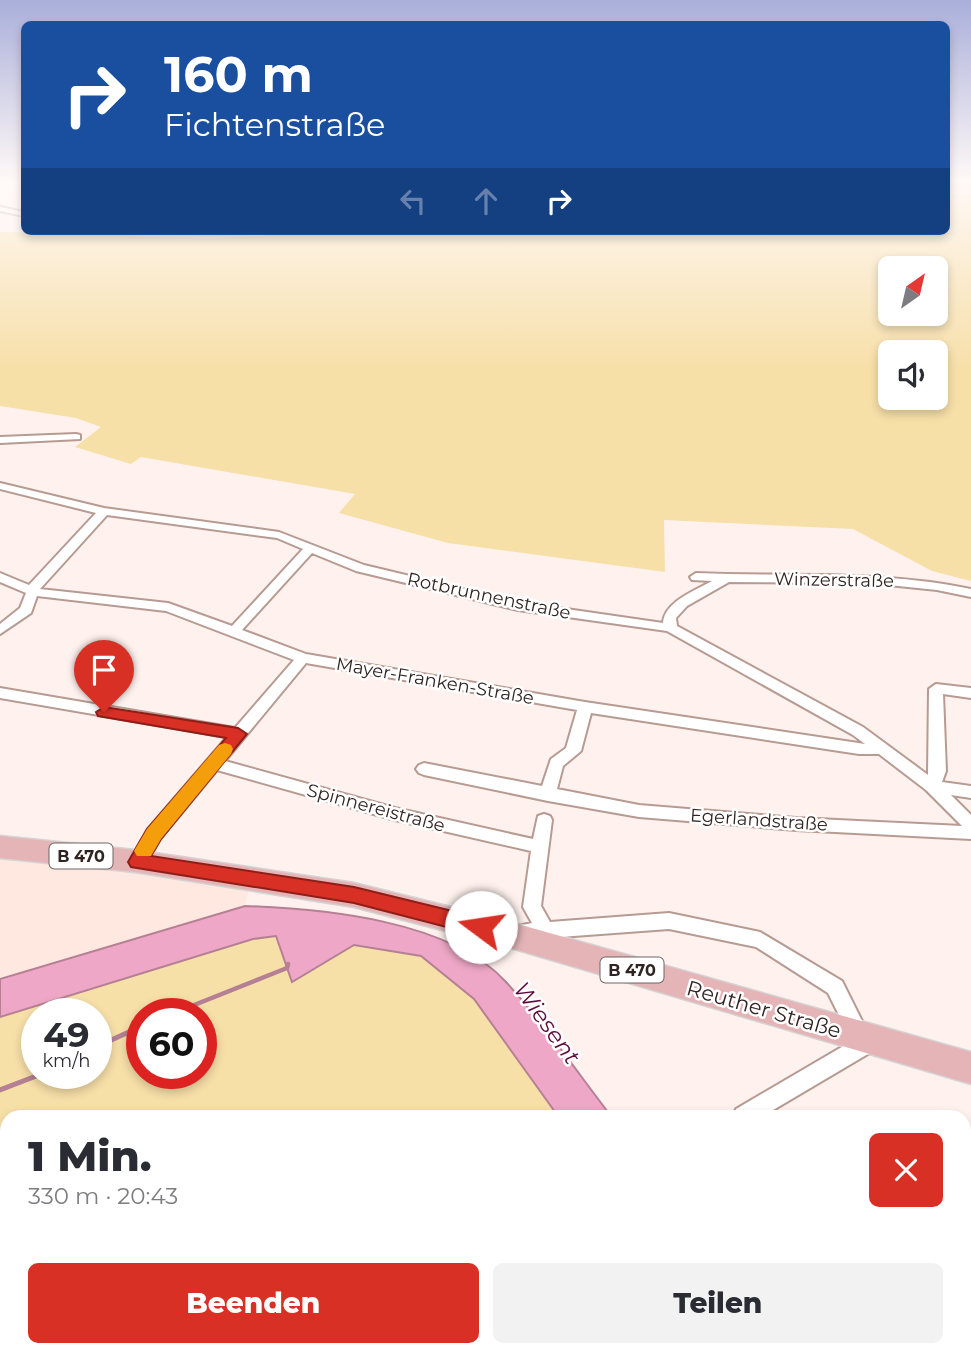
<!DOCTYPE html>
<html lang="de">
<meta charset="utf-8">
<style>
:root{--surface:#fff;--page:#f2f2f3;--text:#2b2b33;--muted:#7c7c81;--accent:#d93025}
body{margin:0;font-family:Montserrat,sans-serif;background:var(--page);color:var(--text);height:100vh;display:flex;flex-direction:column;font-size:26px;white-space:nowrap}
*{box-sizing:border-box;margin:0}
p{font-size:23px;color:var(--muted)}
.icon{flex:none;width:38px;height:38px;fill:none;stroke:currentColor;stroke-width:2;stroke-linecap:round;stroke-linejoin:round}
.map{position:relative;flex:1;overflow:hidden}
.details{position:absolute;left:0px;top:1110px;width:971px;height:247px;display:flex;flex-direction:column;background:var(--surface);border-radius:21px 21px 0 0;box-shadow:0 4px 10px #0003}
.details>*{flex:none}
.banner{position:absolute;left:21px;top:21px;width:929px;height:214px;border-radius:10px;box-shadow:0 4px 10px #0003;background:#1a4fa0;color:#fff;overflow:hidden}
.needle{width:46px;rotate:34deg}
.controls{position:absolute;left:878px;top:256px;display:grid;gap:14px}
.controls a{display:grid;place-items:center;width:70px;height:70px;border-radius:10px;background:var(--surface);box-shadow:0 4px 10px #0003;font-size:35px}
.speed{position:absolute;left:21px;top:998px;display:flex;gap:14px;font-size:35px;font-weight:700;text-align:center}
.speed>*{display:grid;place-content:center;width:91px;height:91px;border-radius:50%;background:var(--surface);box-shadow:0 4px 10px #0003;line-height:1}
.speed small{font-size:18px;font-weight:400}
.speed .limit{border:10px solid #d22;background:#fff;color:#111}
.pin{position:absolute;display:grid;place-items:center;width:60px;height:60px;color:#fff;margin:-72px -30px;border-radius:50% 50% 50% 0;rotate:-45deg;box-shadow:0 0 7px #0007}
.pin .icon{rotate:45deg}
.me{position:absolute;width:77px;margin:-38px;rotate:284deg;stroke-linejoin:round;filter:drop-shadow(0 0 5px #0008)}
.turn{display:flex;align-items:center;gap:24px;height:147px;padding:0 28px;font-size:32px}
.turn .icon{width:91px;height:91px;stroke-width:2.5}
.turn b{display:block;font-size:49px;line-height:60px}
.lanes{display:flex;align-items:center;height:66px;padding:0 28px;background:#0003;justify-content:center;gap:35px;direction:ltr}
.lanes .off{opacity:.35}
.round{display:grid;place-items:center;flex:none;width:74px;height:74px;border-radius:10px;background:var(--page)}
.overview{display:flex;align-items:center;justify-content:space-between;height:119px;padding:0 28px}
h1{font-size:42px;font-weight:800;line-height:52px}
.action{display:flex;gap:14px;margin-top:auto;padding:14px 28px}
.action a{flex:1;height:80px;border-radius:10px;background:var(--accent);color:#fff;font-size:28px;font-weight:800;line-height:80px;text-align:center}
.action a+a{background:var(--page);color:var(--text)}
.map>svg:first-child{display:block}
</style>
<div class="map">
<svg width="971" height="1355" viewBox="0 0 971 1355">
<rect width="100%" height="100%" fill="#fff2ee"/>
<path fill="#ffe8e0" d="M109,231H318L212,239L143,237L107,233Z
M0,851L251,881L245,906L0,979Z"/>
<path fill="#f7dfa8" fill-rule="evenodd" d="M947,180H971V581L932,571L853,529L664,520L665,572L448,543L339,513L355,494L141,457L131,464L75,447L101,427L76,418L0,406V232L116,233L143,237L212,239L282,234L284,231H947ZM891,268H936V313H891ZM891,352H936V397H891Z
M276,936L292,981L354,945L421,956L474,999L558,1116H7V1349H874L886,1355H0V1017L253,939ZM37,1013H96V1073H37ZM142,1013H201V1073H142Z"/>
<path fill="#eea7c6" stroke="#b58094" stroke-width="2" d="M245,906C324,909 450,920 506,982C544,1023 577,1072 611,1116H558L474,999L421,956L354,945L292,982L276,936L253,939L0,1017V979Z
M964,1315H971V1355H886L874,1349H964Z"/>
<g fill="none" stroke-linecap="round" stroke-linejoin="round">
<path stroke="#b58094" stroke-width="4.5" d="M174,1013L287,968L288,964"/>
<path stroke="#b58094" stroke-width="5" d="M96,1047L142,1026
M0,1090L44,1073"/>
<defs>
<path id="street" d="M0,207L24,212V216L0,211Z
M76,434L80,435V439L0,443V437Z
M0,483L104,508L279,532L364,565L518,602L663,623C664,602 696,590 712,581L692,580L690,577L696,573C788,577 880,570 971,589V597L937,590L869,583L729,582L687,606L676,618L677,626L863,727L928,775L929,689L936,684L971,688V698L943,694L946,771L942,782L971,786V798L951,795L971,815V839L796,830L639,817L548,801L424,775L419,773L416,769L419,765L424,763L542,786L551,759L566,748L577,710L306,663L225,761L395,808L533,839L538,816L544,814L550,816L552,820L541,906L550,922L669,913L760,932L842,981L868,1033L878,1034L881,1041L878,1048L763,1116H733L736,1109L852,1041L828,993L756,947L669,929L519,940L513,937L510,932L513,927L532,923L523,907L531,851L395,820L217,770L160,839L144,867L138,869L132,867L129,862L148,829L227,737L0,698V688L235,728L294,660L166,611L37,596L31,613L0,634V624L20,608L26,593L0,582V573L29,585L96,513L0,489ZM107,515L277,538L303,549L232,626L168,603L40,589ZM312,553L356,571L518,610L667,631L853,735L865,744L585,702L306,654L242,630ZM591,713L859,754H879L926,790L962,826L796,818L639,805L557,789L563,766L581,751Z
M964,1186L971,1187V1209L964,1208Z"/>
<path id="primary" d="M0,836L135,850L354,883L507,921L971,1052V1084L507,947L354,907L135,872L0,858Z"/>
</defs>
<use href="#street" stroke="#b79b92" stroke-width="4"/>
<use href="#primary" stroke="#d5d3d3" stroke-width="3"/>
<use href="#street" fill="#fff" fill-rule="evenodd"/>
<use href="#primary" fill="#e4b4b7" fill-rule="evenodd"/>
</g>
<linearGradient id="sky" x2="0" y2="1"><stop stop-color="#aaafda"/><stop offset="0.49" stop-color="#fff9f7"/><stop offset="1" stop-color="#fff9f7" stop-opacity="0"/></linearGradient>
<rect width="971" height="370" fill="url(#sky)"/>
<path fill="#d93025" stroke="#8d1f18" stroke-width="2" d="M104,707L238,728L247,734L161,839L151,856L354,887L481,918L488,921L491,927L488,933L481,936L354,903L131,867L128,862L147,829L226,738L98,716L96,712Z"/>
<path fill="#f59e0b" d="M225,743L231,745L233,749L231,754L161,839L151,856H137L134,851L147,829L219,745Z"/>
<g text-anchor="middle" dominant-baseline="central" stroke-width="5" stroke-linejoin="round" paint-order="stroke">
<g fill="#fff" stroke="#6d6664" stroke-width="2">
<rect x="49.5" y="843.5" width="63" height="25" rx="5"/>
<rect x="600.5" y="957.5" width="63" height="25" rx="5"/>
</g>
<g font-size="16" font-weight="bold" fill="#2f2421">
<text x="81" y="856">B 470</text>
<text x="632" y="970">B 470</text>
</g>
<g font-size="18" fill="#2f2421" stroke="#fff">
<text transform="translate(834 580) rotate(1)">Winzerstraße</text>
<text transform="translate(489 596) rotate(12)">Rotbrunnenstraße</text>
<text transform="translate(435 681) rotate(10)">Mayer-Franken-Straße</text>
<text transform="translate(376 808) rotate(15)">Spinnereistraße</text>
<text transform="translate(759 820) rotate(4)">Egerlandstraße</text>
</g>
<g font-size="21" fill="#2f2421" stroke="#fff">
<text transform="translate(764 1009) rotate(16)">Reuther Straße</text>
</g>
<g font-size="23" font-style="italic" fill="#5f0c3c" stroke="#fff">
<text transform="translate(547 1023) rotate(54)">Wiesent</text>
</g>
</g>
</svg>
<div class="controls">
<a><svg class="needle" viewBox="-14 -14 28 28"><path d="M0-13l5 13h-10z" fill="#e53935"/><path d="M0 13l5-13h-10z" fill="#7c7c81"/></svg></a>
<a><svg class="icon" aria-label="sound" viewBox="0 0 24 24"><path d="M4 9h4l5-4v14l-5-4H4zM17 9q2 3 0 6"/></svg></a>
</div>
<div class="speed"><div>49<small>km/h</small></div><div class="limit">60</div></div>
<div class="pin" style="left:104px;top:712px;background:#d93025"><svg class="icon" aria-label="arrive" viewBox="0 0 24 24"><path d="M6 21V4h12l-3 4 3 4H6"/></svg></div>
<svg class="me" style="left:481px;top:927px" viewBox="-20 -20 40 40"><circle r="19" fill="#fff"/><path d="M0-13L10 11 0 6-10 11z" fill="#d93025"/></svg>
<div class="banner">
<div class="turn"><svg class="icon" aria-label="right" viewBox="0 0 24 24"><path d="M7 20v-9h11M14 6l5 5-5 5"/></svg><div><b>160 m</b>Fichtenstraße</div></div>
<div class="lanes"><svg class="icon off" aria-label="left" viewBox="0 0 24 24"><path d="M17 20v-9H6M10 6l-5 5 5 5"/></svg><svg class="icon off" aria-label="ahead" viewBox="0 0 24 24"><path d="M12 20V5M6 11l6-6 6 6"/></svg><svg class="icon" aria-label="right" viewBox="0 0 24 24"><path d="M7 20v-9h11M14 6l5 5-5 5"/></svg></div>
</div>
<section class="details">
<div class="overview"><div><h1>1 Min.</h1><p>330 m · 20:43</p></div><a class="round" style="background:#d93025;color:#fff"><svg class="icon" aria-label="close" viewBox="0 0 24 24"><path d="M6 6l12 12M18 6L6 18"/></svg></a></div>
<div class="action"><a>Beenden</a><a>Teilen</a></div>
</section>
</div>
